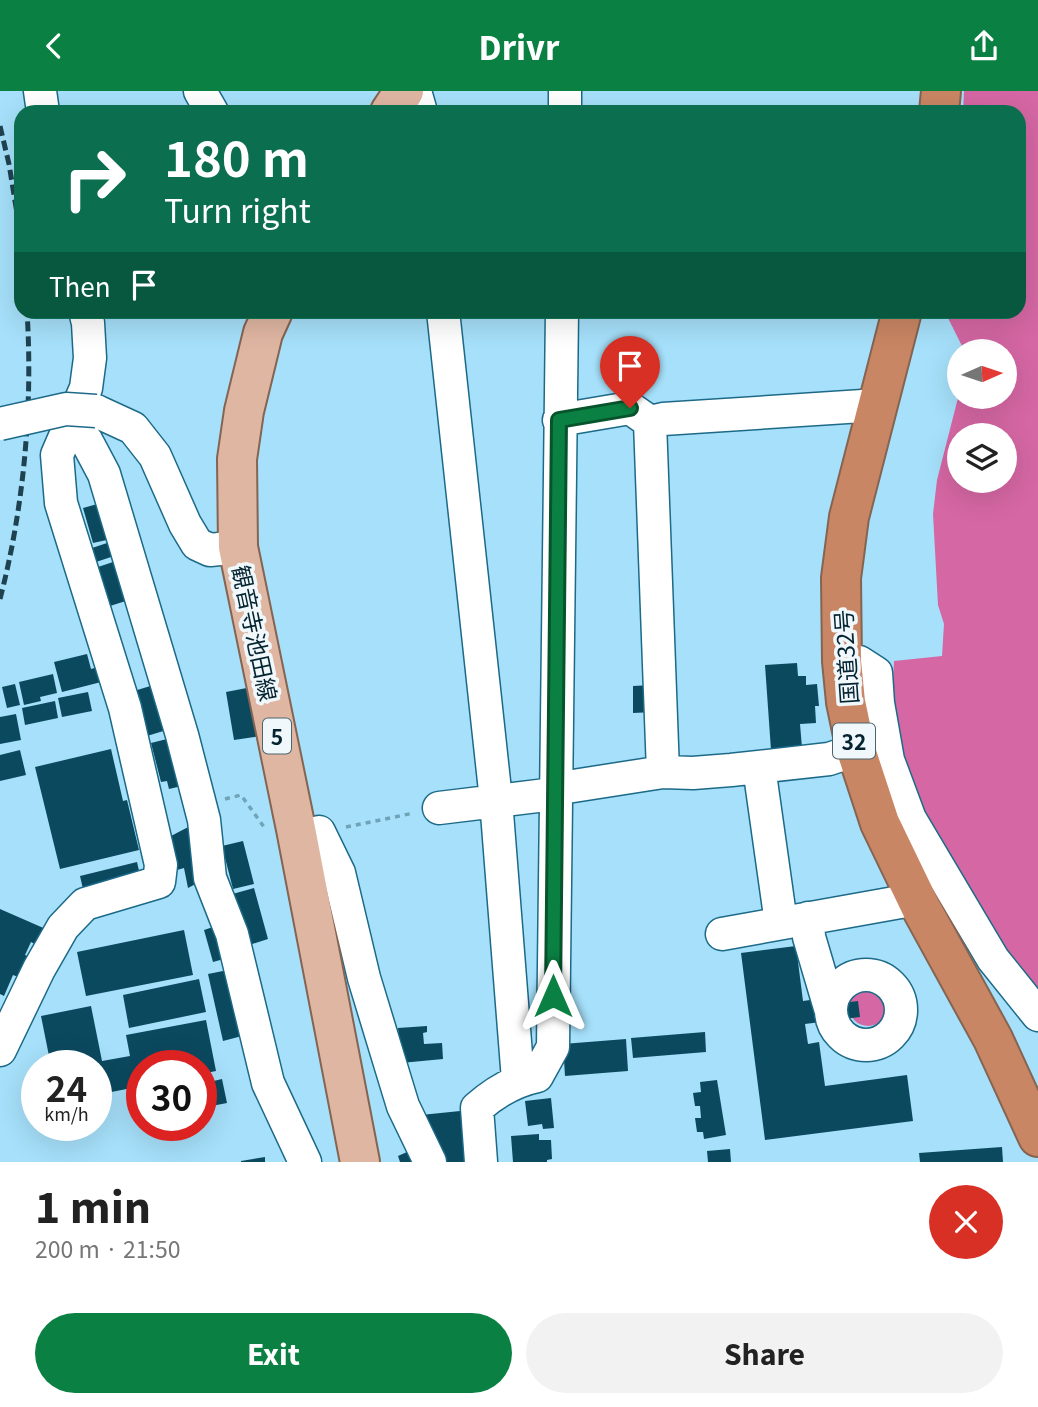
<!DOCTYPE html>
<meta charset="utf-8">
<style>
:root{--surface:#fff;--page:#f2f2f2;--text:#222;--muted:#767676;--accent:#0b8043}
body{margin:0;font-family:Georgia,"Noto Sans JP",serif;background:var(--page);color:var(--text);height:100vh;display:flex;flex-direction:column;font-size:26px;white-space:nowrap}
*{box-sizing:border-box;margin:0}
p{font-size:23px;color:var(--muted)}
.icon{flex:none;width:38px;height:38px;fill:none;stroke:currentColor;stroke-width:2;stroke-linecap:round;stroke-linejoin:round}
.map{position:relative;height:1071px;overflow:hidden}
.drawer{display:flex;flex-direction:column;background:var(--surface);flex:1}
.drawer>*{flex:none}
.hud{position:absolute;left:14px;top:14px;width:1012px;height:214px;border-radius:21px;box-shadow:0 7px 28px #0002;background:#0b6e4f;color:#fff;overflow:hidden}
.needle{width:46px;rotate:87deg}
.tools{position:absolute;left:947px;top:248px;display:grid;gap:14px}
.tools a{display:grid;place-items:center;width:70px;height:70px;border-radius:50%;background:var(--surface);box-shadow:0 7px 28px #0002;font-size:35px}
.speed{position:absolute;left:21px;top:959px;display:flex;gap:14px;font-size:35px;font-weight:700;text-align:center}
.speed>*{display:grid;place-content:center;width:91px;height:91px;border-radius:50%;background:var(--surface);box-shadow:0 7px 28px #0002;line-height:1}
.speed small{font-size:18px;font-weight:400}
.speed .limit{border:10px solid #d22;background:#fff;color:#111}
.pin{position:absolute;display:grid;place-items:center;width:60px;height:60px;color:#fff;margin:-72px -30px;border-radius:50% 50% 50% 0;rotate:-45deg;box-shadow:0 0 7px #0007}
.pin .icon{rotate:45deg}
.me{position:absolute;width:77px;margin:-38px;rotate:0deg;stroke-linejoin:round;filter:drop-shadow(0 0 5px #0008)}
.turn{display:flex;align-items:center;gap:24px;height:147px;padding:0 35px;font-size:32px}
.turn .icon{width:91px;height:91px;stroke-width:2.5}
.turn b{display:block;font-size:49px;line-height:60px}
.then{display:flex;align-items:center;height:66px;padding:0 35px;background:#0003;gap:14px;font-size:26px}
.round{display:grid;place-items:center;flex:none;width:74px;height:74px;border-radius:37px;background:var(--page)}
.head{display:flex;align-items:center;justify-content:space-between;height:119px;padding:0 35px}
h1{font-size:42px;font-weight:800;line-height:52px}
.action{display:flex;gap:14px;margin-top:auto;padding:14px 35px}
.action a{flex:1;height:80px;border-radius:42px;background:var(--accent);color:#fff;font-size:28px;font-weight:800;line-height:80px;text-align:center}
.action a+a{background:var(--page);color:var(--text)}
header{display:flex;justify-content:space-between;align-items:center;height:91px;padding:0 35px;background:var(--accent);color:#fff;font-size:32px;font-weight:800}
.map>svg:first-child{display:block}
</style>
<header><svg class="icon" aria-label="back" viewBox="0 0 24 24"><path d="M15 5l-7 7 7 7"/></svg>Drivr<svg class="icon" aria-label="share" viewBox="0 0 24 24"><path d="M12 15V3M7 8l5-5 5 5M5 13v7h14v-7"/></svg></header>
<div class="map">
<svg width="1038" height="1071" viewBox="0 0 1038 1071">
<rect width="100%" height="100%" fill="#a6e0fa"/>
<path fill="#d567a4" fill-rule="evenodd" d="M964,0H1038V910L994,857L901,680L891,631L894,570L942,565L944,533L938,514L933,423L937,389L959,303V306H1004V261H965L945,221L1018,220V21H963ZM959,345H1004V390H959Z
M849 916a19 19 0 1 1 38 0a19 19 0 1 1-38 0Z"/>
<path fill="#0b495f" d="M101,412L111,448L93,452L83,417Z
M113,450L117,464L93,472L89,458Z
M119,469L132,508L110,515L98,476Z
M87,563L91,578L105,574L109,589L62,601L54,571Z
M797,572L798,585H806V594L817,593L819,615H815L816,632L800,633L802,657L771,659L765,574Z
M53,583L57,602L40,606L41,610L24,614L19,591Z
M15,593L20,614L7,617L2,596Z
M157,593L170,638L147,645L134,600Z
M653,594L654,621L633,622V595Z
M252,596L261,645L234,649L226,601Z
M88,601L92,620L62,626L58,607Z
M55,610L58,627L25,634L22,617Z
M16,623L21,649L0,653V626Z
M175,646L186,694L169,698L167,690L161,691L151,652Z
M111,658L123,710L127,709L139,759L60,778L35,676Z
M20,659L26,684L0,690V664Z
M194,733L203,789L188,797L184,777L177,779L171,745Z
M243,750L254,793L233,798L222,755Z
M137,771L140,784L83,798L80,785Z
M254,797L268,848L243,856L229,804Z
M0,818L48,839L40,856L31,851L25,864L32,867L23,888L13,884L4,905L0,903Z
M222,833L231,866L213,871L204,839Z
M184,839L193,884L86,905L77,861Z
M796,855L803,910L810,909L812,916L858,910L860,926L805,933L808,953L819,951L825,995L907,984L913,1030L765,1049L741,862Z
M228,879L242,945L223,950L208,883Z
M199,888L206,921L129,937L123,904Z
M91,915L102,970L130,965L126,944L206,929L216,980L201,983V975H142V995L96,1004V975H51L41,925Z
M427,935V941L423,942L424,953L442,952L443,968L401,972L398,937Z
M705,941L706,961L633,967L631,947Z
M626,948L628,980L565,985L563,953Z
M222,988L227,1012L201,1017V993Z
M717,989L726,1044L704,1048L703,1041H697L695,1027H701L700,1015H695L693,1002L701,1001L700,991Z
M551,1007L554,1037L543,1038L542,1033L528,1035L525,1010Z
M470,1019L476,1071H444L421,1024Z
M539,1043V1049H551L552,1068L547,1069V1071H513L511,1045Z
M1002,1056L1003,1071H920L919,1062Z
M416,1057L422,1071H400L398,1065Z
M730,1058L731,1071H708L707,1060Z
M265,1066V1071H241V1070Z"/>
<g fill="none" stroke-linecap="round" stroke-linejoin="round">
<defs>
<path id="minor" d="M40,0L43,21
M200,0L212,21
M415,0L421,21
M565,21V0
M443,220L496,709L518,989
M96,320L133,337L155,365L185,433L197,453L210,459L238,456
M559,329L630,317L650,331L663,681
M650,331L663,328L878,314
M67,338L86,349L104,383L182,644L204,729L210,787L232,843L268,992L305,1071
M842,570L859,571L876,582L878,612L888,669L910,728L993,868L1038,924
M759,676L781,832
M554,698L663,681L693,682L731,679L829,668L856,659
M439,717L554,703
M319,741L339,782L364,887L403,1015L430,1071
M808,827L809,846L830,917
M722,843L917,808
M831 919a35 35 0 1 1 70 0a35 35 0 1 1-70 0Z
M0,959L39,878L63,836L85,813L159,791L161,774L125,617L61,412L57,364L86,297L90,267L88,232L85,220
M481,1071L477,1017C495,1001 513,990 537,985L553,956L562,220"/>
<path id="major" d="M390,21L404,0
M273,220L263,242L244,320L237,368L238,456L296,738L360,1071"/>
<path id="highway" d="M939,21L941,0
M902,220L849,426L841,487L842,570L846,611L856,659L880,732L921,817L993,948L1038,1046"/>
</defs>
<use href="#minor" stroke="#1c6a88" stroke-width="35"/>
<use href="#major" stroke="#846452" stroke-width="42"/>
<use href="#highway" stroke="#846452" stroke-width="42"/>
<path stroke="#71a3b8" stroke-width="3.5" stroke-dasharray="5 5" stroke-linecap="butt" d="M225,708L241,704L264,736
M346,736L414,722"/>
<use href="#minor" stroke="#fff" stroke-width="32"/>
<use href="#major" stroke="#dfb6a2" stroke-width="38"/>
<use href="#highway" stroke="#c98664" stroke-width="38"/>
<path stroke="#1f4251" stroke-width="5" stroke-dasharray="10 5" stroke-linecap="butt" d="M0,35L9,73L21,147
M0,508C24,416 33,315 27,220"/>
<defs>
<path id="minor-bridge" d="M0,333L66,318L96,320"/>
</defs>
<use href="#minor-bridge" stroke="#1c6a88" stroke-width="35" stroke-linecap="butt"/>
<use href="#minor-bridge" stroke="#fff" stroke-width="32"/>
</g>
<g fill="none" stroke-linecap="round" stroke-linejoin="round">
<defs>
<path id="route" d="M553,905L559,329L630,317"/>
</defs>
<use href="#route" stroke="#07532c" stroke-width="18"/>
<use href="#route" stroke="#0b8043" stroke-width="12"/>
</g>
<g text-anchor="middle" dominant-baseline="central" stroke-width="7" stroke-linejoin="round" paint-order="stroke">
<g fill="#f1f8fb" stroke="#4c646e" stroke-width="2">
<rect x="263" y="627.5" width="28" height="35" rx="5"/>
<rect x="833" y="632.5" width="42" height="35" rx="5"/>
</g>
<g font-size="21" font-weight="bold" fill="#052431">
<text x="277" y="645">5</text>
<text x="854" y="650">32</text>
</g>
<g font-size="23" fill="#052431" stroke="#f1f8fb">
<text transform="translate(256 542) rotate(78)">観音寺池田線</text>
<text transform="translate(845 566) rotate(-94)">国道32号</text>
</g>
</g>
</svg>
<div class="tools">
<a><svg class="needle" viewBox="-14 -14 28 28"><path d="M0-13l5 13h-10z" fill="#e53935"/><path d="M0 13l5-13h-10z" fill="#767676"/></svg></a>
<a><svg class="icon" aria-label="layers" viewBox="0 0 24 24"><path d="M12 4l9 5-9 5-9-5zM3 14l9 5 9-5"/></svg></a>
</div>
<div class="speed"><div>24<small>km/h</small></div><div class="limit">30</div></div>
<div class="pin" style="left:630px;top:317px;background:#d93025"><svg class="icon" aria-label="arrive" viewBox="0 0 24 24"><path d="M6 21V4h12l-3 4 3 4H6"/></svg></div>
<svg class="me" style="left:553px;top:905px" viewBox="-20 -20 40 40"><path d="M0-17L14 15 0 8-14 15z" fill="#0b8043" stroke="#fff" stroke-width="4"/></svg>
<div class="hud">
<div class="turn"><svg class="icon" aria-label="right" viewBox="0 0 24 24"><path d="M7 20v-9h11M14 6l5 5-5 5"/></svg><div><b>180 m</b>Turn right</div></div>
<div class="then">Then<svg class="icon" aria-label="arrive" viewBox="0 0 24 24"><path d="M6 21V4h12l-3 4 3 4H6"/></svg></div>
</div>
</div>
<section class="drawer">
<div class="head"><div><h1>1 min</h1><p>200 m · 21:50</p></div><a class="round" style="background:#d93025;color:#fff"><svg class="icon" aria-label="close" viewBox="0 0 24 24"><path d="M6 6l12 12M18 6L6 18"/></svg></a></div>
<div class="action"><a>Exit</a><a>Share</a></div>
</section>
